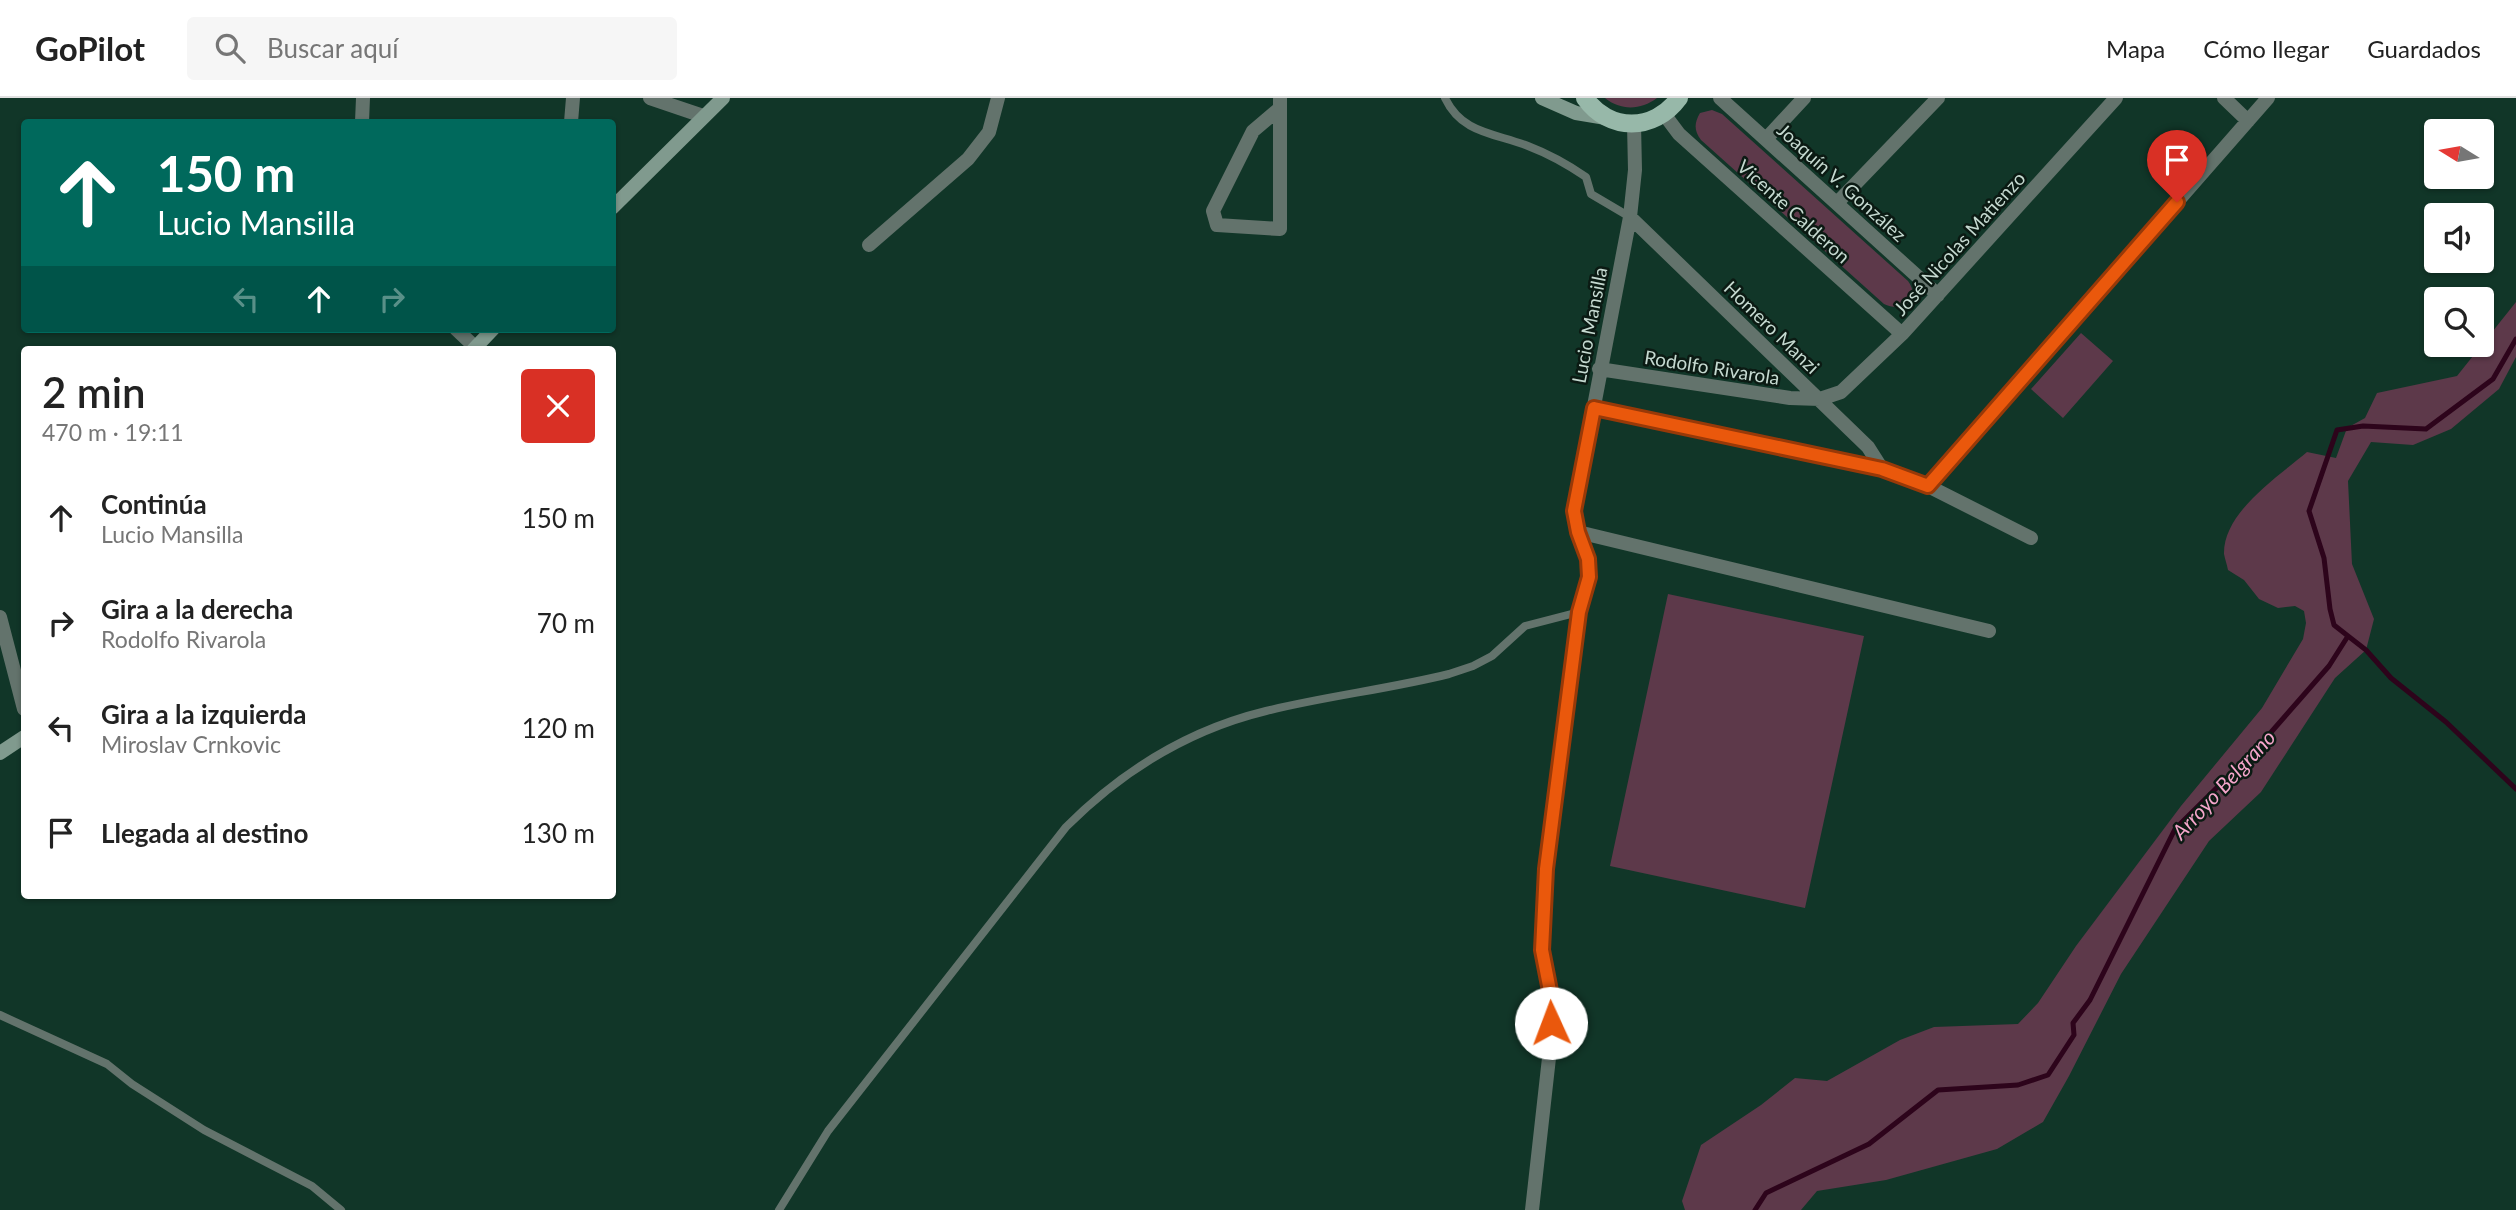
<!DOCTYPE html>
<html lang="es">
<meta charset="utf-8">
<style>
:root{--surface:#fff;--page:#f6f6f6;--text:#222;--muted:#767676;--line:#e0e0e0}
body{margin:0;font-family:Lato,sans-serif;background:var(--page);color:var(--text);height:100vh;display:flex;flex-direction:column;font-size:26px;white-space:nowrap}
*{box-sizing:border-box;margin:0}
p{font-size:23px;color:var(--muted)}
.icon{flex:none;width:38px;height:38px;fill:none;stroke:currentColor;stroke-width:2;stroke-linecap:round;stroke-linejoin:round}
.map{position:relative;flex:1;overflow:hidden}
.panel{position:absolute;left:21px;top:248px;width:595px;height:553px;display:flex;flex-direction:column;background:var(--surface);border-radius:7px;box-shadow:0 2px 5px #0004}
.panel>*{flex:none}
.banner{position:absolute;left:21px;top:21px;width:595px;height:214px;border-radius:7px;box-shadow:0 2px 5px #0004;background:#00695c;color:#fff;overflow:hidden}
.needle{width:46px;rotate:281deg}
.fabs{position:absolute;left:2424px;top:21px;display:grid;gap:14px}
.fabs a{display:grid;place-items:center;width:70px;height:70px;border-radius:7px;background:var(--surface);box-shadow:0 2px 5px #0004;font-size:35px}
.pin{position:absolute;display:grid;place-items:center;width:60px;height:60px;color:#fff;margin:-72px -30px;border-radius:50% 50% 50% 0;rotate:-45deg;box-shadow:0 0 7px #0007}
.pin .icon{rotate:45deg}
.me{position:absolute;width:77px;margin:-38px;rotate:358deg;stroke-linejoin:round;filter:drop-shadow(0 0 5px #0008)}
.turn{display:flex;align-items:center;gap:24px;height:147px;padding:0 21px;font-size:32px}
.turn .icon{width:91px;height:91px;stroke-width:2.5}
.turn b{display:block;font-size:49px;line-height:60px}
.lanes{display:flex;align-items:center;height:66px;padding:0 21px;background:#0003;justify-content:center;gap:35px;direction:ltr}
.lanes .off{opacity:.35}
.round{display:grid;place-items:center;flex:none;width:74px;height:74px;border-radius:7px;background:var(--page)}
.summary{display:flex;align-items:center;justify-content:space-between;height:119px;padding:0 21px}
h1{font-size:42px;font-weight:600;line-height:52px}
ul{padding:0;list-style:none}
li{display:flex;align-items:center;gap:21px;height:105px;padding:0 21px}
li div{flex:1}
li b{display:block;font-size:26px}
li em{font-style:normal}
header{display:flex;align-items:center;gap:42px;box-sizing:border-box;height:98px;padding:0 35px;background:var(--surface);border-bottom:2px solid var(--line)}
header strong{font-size:33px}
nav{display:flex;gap:38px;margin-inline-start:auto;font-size:24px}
.search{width:490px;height:63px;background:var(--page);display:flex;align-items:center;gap:18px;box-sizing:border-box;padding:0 24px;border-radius:7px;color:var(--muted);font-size:26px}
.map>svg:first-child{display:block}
</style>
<header>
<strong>GoPilot</strong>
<div class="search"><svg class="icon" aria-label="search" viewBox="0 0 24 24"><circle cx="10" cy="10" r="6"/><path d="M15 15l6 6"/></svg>Buscar aquí</div>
<nav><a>Mapa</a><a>Cómo llegar</a><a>Guardados</a></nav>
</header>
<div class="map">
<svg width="2516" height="1112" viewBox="0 0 2516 1112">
<rect width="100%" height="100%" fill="#113628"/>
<path fill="#5d394a" d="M1605,0H1657C1641,12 1621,13 1605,0Z
M1712,12L1722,16L1908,183C1922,202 1902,215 1884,206L1701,42C1694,33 1694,25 1700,15Z
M2516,204V259L2499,291L2451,331L2413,347L2371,344L2348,383L2352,466L2374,521L2366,552L2335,580L2261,694L2209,743L2121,876L2069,978L2043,1024L1997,1051L1886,1082L1817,1093L1801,1112H1685L1682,1103L1701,1047L1761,1007L1795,980L1827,983L1900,942L1934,929L2018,926L2038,905L2076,848L2181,708L2262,610L2303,541L2306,525L2304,513L2295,508L2278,510L2259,501L2244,482L2228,472C2227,467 2225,461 2224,456C2223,414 2279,378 2307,354L2336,360L2347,330L2365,320L2377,295L2457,278Z
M2081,235L2113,263L2063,320L2031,291Z
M1668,496L1864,538L1805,810L1610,768Z"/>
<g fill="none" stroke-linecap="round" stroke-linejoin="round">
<path stroke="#2d041b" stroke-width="5" d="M2348,538L2366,552L2391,580L2446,624L2516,691
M1755,1112L1766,1095L1869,1046L1938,992L2018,987L2048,977L2074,937L2073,925L2090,902L2175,731L2259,648L2329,568L2348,538L2334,527L2330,511L2324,460L2309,413L2337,332L2363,328L2426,331L2493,281L2516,241"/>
<path stroke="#63736c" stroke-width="8" d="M1445,0C1462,36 1495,35 1528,48C1549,56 1567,66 1586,79L1591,96L1630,119
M0,917L107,966L132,986L204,1032L312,1088L341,1112
M779,1112L828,1033L1066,729C1122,673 1188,632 1266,613C1327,598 1389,591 1449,576L1473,568L1492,558L1525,528L1579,514"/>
<path stroke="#63736c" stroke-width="14" d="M650,0L703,18
M1720,0L1938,197
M2224,0L2248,23
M1279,11L1253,33L1213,113L1217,127L1280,131V0
M1664,16L1679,36L1902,236
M362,24L363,0
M571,24L573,0
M1766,41L1804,0
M1837,105L1938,0
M1630,119L1868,349L1882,371
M869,147L968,61L989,34L998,0
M456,231L475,249
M1599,271L1790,300L1820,301L1841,294L1902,236L2116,0
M1594,310L1882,371L1928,388L2031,440
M1928,388L2268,0
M1578,434L1989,533
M0,519L24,611
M1532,1112L1550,951L1551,898L1542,852L1546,771L1579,514C1582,503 1587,492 1588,480C1592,458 1578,434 1574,413L1630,119L1635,72L1634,26"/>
<path stroke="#809a8e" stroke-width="14" d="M1542,0L1576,15L1606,20
M612,110L723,0
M473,252L493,231
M0,655L24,639"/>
<path stroke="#97b8a9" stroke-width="18" d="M1585,0C1609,34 1654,34 1679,0"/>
</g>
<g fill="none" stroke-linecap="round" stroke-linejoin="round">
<defs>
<path id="route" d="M1551,925V898L1542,852L1546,771L1579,514L1589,479L1588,461L1578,434L1574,413L1594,310L1882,371L1928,388L2177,104"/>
</defs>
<use href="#route" stroke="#983908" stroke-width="18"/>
<use href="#route" stroke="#ea580c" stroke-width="12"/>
</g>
<g text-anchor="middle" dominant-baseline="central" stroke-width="5" stroke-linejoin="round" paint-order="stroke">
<g font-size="19" fill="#c5d9d0" stroke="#0b1a13">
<text transform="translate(1842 84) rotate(42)">Joaquín V. González</text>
<text transform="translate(1794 113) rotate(42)">Vicente Calderon</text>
<text transform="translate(1959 145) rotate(-48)">José Nicolas Matienzo</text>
<text transform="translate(1589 227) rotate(-79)">Lucio Mansilla</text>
<text transform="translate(1772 229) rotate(44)">Homero Manzi</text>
<text transform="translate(1712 269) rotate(9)">Rodolfo Rivarola</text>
</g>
<g font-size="21" font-style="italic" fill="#f5a6cb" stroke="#0b1a13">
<text transform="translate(2223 686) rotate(-47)">Arroyo Belgrano</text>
</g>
</g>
</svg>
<div class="fabs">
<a><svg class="needle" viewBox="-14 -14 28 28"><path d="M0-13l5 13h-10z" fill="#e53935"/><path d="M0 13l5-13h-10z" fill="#767676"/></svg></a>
<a><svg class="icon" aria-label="sound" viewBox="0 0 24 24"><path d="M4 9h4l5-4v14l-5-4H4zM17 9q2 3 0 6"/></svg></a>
<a><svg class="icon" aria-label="search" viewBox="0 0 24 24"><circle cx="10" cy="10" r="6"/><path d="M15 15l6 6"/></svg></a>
</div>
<div class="pin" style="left:2177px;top:104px;background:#d93025"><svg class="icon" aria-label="arrive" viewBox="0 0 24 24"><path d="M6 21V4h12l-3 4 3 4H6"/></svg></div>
<svg class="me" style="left:1551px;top:925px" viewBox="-20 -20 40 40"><circle r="19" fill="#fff"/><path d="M0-13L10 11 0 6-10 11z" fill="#ea580c"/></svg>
<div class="banner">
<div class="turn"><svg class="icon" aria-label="ahead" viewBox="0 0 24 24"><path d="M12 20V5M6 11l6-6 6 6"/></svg><div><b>150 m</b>Lucio Mansilla</div></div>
<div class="lanes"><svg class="icon off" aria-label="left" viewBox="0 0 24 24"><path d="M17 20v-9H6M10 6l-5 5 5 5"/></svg><svg class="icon" aria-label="ahead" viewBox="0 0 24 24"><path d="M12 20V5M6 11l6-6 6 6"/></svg><svg class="icon off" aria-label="right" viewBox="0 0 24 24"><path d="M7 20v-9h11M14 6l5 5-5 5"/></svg></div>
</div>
<section class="panel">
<div class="summary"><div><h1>2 min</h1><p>470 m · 19:11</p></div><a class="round" style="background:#d93025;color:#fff"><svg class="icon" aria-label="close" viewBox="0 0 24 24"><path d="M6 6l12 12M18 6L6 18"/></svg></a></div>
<ul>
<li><svg class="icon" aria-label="ahead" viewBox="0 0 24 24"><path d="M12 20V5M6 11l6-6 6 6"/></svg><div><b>Continúa</b><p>Lucio Mansilla</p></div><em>150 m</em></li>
<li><svg class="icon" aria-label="right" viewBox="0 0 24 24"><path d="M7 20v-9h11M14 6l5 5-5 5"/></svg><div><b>Gira a la derecha</b><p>Rodolfo Rivarola</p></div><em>70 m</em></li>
<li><svg class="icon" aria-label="left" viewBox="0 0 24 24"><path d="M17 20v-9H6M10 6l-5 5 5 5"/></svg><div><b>Gira a la izquierda</b><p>Miroslav Crnkovic</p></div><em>120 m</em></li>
<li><svg class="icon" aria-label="arrive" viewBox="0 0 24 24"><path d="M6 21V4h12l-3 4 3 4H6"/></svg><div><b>Llegada al destino</b></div><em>130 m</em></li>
</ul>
</section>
</div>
